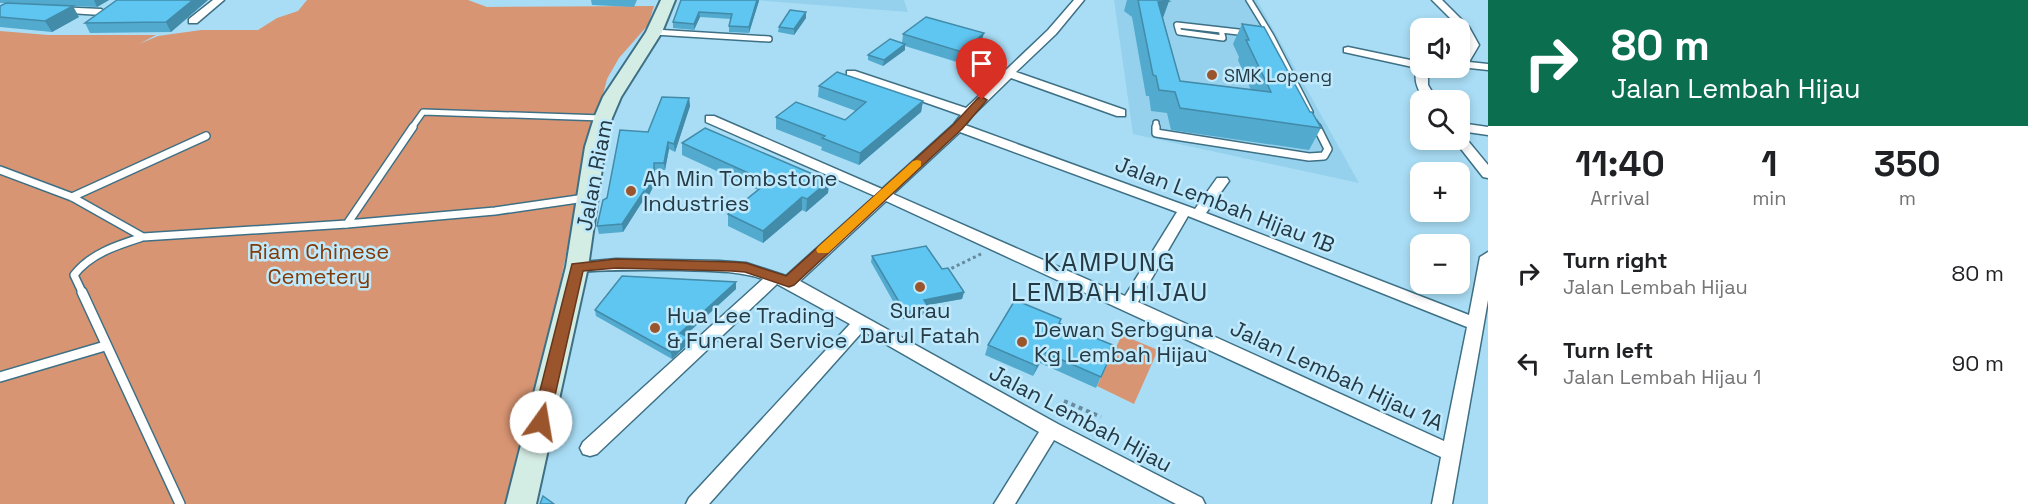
<!DOCTYPE html>
<meta charset="utf-8">
<style>
:root{--surface:#fff;--page:#f2f2f2;--text:#202124;--muted:#757577}
body{margin:0;font-family:"Space Grotesk",sans-serif;background:var(--page);color:var(--text);height:100vh;display:flex;flex-direction:column;font-size:22px;white-space:nowrap}
*{box-sizing:border-box;margin:0}
p{font-size:20px;color:var(--muted)}
.icon{flex:none;width:33px;height:33px;fill:none;stroke:currentColor;stroke-width:2;stroke-linecap:round;stroke-linejoin:round}
.map{position:relative;flex:1;overflow:hidden}
.side{display:flex;flex-direction:column;background:var(--surface);width:540px}
.side>*{flex:none}
.guide{background:#0b6e4f;color:#fff;overflow:hidden}
.controls{position:absolute;left:1410px;top:18px;display:grid;gap:12px}
.controls a{display:grid;place-items:center;width:60px;height:60px;border-radius:12px;background:var(--surface);box-shadow:0 3px 9px #0003;font-size:30px}
.pin{position:absolute;display:grid;place-items:center;width:51px;height:51px;color:#fff;margin:-62px -26px;border-radius:50% 50% 50% 0;rotate:-45deg;box-shadow:0 0 6px #0007}
.pin .icon{rotate:45deg}
.me{position:absolute;width:66px;margin:-33px;rotate:13deg;stroke-linejoin:round;filter:drop-shadow(0 0 4px #0008)}
.turn{display:flex;align-items:center;gap:21px;height:126px;padding:0 24px;font-size:27px}
.turn .icon{width:78px;height:78px;stroke-width:2.5}
.turn b{display:block;font-size:42px;line-height:51px}
.eta{display:flex;justify-content:space-evenly;align-items:center;height:102px;text-align:center}
.eta b{font-size:36px;font-weight:700;line-height:42px}
ul{padding:0;list-style:none}
li{display:flex;align-items:center;gap:18px;height:90px;padding:0 24px}
li div{flex:1}
li b{display:block;font-size:22px}
li em{font-style:normal}
main{display:flex;flex:1;min-height:0}
.map>svg:first-child{display:block}
</style>
<main>
<div class="map">
<svg width="1488" height="504" viewBox="0 0 1488 504">
<rect width="100%" height="100%" fill="#a9ddf5"/>
<path fill="#95d1ec" d="M753,0H904L908,12Z
M1114,0H1257L1359,183L1133,134Z"/>
<path fill="#d89573" d="M307,0H468L487,7L654,6L648,25L619,58L607,79L578,194L539,390L506,504H0V31L48,35H156L139,44L158,36L201,30H258L277,18L298,11Z
M1122,335L1158,350L1134,404L1097,386Z"/>
<g fill="none" stroke-linecap="round" stroke-linejoin="round">
<defs>
<path id="service-far2" d="M1249,0L1271,36L1310,112
M1177,25L1221,30L1223,38L1179,32Z
M1221,30L1247,33
M654,32L769,39
M1156,123V129
M1315,123L1318,129
M411,129L423,112L602,118"/>
<path id="service-far1" d="M1156,127V133L1309,157L1324,156L1328,149L1317,127
M0,170L72,197L143,237L347,224L495,211L585,198
M72,197L206,136
M347,224L413,127
M83,294L74,275C91,253 118,245 143,237"/>
<path id="service" d="M82,292L180,504
M0,377L105,346"/>
<path id="minor" d="M213,0H224L197,23H189V19Z
M1074,0H1084L1056,34L1016,72L1125,110V116H1117L1011,78L972,116L965,125L1195,209L1217,178H1227L1229,181L1206,213L1469,315L1480,257L1488,252V300L1452,504H1432L1441,457L886,201L800,281L1058,424L1202,498L1205,504H1176L1054,440L1015,504H994L1039,432L863,331L709,504H686L689,498L850,324L777,284L597,454L590,456L583,454L580,448L583,442L763,279C736,270 708,271 680,270C645,270 611,269 577,272L572,271L569,267L572,263L616,259L719,261L746,263L786,276L875,196L706,122V116H714L882,189L954,124L961,115L847,75V71H855L966,108L1048,30ZM960,132L1177,212L1125,296L893,194ZM1188,216L1467,327L1444,441L1138,302Z
M1432,0H1442L1469,27L1479,45L1469,62L1488,64V70L1460,67V58L1469,45L1460,28Z
M56,7L101,9L106,12L101,15L53,12L51,10Z
M1348,47L1420,62V68H1428V85L1437,100H1425C1418,90 1413,81 1417,68L1344,52V48Z
M1460,123L1488,127V135L1460,131Z
M1460,135L1464,136L1488,165V178L1483,177L1454,140H1460Z"/>
<path id="secondary" d="M661,0H675L662,32L621,97L612,118L605,147L588,267L536,504H506L566,267L585,147L594,118L603,97L646,32Z"/>
</defs>
<use href="#service-far2" stroke="#3e7085" stroke-width="8"/>
<use href="#service-far1" stroke="#3e7085" stroke-width="10"/>
<use href="#service" stroke="#3e7085" stroke-width="12"/>
<use href="#minor" stroke="#3e7085" stroke-width="3"/>
<use href="#secondary" stroke="#3e7085" stroke-width="4"/>
<path stroke="#678b9c" stroke-width="3" stroke-dasharray="3 3" stroke-linecap="butt" d="M946,271L983,253"/>
<path stroke="#678b9c" stroke-width="4" stroke-dasharray="4 4" stroke-linecap="butt" d="M1064,401L1101,417"/>
<use href="#service-far2" stroke="#fff" stroke-width="5"/>
<use href="#service-far1" stroke="#fff" stroke-width="7"/>
<use href="#service" stroke="#fff" stroke-width="9"/>
<use href="#minor" fill="#fff" fill-rule="evenodd"/>
<use href="#secondary" fill="#d4ede4" fill-rule="evenodd"/>
</g>
<path fill="#52aacf" d="M0,0H109L97,7L23,4L79,17L52,32L0,27V6L6,3H0Z
M208,0L171,32L90,33L85,23Z
M591,0H637L634,7L592,5Z
M681,0H759L749,33L729,32V26L731,19L700,17L694,30L673,28V22Z
M1127,0H1167L1169,1L1163,18L1180,81L1251,90L1238,60L1239,57L1233,44L1242,24L1310,112L1321,128L1309,150L1171,130L1167,113L1151,111L1149,96H1146L1132,17L1124,11Z
M806,18L794,35L778,32L779,27Z
M903,34L981,44L960,63L905,46V50L883,66L868,60V55L902,43Z
M819,86L923,101L921,112L859,165L821,150L822,147L776,129V117L845,120L856,111L818,97Z
M689,98L690,106L675,152L669,149L665,170H655V183L647,199H644L623,232L599,234L597,226L607,198L648,132Z
M682,143L829,181L828,193L806,212L802,210L763,243L728,226V214L758,190L682,155Z
M872,256L942,269L964,292L962,299L927,305V314L903,319L871,262Z
M736,289L685,336L688,344L672,359L596,316L595,310Z
M1060,323L1115,346L1096,388L1040,363L1033,376L985,355L988,345Z"/>
<path fill="#428ba9" d="M94,0H109L97,7Z
M193,0H208L171,32L166,22Z
M757,0H759V1L749,33V27Z
M1169,1L1162,20L1158,2Z
M73,6L79,17L52,32L45,21Z
M699,12L700,17L694,30V24Z
M806,12V18L794,35V29Z
M984,33L981,44L960,63L962,52Z
M905,44V50L883,66L884,60Z
M689,98L690,106L675,152L674,144Z
M923,101L921,112L859,165L860,153Z
M668,142L669,149L665,170L664,163Z
M654,163L655,183L647,199L646,191Z
M829,181L828,193L806,212L807,199Z
M644,191V199L623,232L622,224Z
M802,197V210L763,243V231Z
M736,282V289L681,339L680,333Z
M964,292L962,299L922,306L924,300Z
M929,308L927,314L903,319L905,312Z
M688,337V344L672,359L671,352Z
M1044,352L1040,363L1033,376L1037,366Z"/>
<path fill="#5fc6f1" stroke="#428ba9" stroke-width="1.5" d="M117,0H193L166,22L85,23Z
M681,0H757L749,27L729,26L732,14L699,12L694,24L673,22Z
M1138,0H1167L1169,1L1158,2L1180,81L1271,92L1246,40H1249L1242,24L1264,27L1310,112H1312L1321,128L1180,108L1175,92L1159,90L1156,76L1153,75Z
M6,3L73,6L45,21L0,17V6Z
M790,10L806,12L794,29L779,27Z
M926,17L984,33L962,52L903,34Z
M890,39L905,44L884,60L868,55Z
M837,72L923,101L860,153L822,138L825,136L776,117L796,102L845,120L866,102L819,86Z
M662,97L689,98L674,144L668,142L664,163H654V176L646,191H644L622,224L597,226L603,200L607,198L620,130L648,132Z
M705,128L829,181L807,199L802,197L763,231L728,214L768,182L682,143Z
M926,246L942,269L948,268L964,292L924,300L929,308L905,312L872,256Z
M622,276L736,282L680,333L688,337L671,352L595,310Z
M1015,300L1061,319L1059,323L1115,346L1101,377L1044,352L1037,366L988,345Z
M543,496L554,504H540Z"/>
<path fill="#9b552d" stroke="#65371d" stroke-width="1.5" d="M982,97L987,100L962,129L794,285L789,287L745,272L732,271L616,268L583,271L549,422L547,427L541,429L535,427L532,422L572,264L616,259L732,262L746,263L786,276L954,124L978,98Z"/>
<path fill="#f59e0b" d="M917,160L921,161V166L828,253H818L816,250L818,247L913,161Z"/>
<g fill="#9b552d" stroke="#bfe9fc" stroke-width="2">
<circle cx="1212" cy="75" r="6"/>
<circle cx="631" cy="191" r="6"/>
<circle cx="920" cy="287" r="6"/>
<circle cx="655" cy="328" r="6"/>
<circle cx="1022" cy="342" r="6"/>
</g>
<g text-anchor="middle" dominant-baseline="central" stroke-width="5" stroke-linejoin="round" paint-order="stroke">
<g font-size="18" fill="#253a44" stroke="#bfe9fc" text-anchor="start">
<text x="1224" y="75">SMK Lopeng</text>
</g>
<g font-size="22" fill="#253a44" stroke="#bfe9fc">
<text transform="translate(594 175) rotate(-79)">Jalan Riam</text>
<text transform="translate(1225 204) rotate(21)">Jalan Lembah Hijau 1B</text>
<text transform="translate(1337 375) rotate(25)">Jalan Lembah Hijau 1A</text>
<text transform="translate(1081 418) rotate(28)">Jalan Lembah Hijau</text>
</g>
<g font-size="22" fill="#253a44" stroke="#bfe9fc" text-anchor="start">
<text x="643" y="178">Ah Min Tombstone<tspan x="643" dy="25">Industries</tspan></text>
<text x="920" y="310" text-anchor="middle">Surau<tspan x="920" dy="25">Darul Fatah</tspan></text>
<text x="667" y="315">Hua Lee Trading<tspan x="667" dy="25">&amp; Funeral Service</tspan></text>
<text x="1034" y="329">Dewan Serbguna<tspan x="1034" dy="25">Kg Lembah Hijau</tspan></text>
</g>
<g font-size="22" fill="#833a07" stroke="#bfe9fc">
<text x="319" y="251">Riam Chinese<tspan x="319" dy="25">Cemetery</tspan></text>
</g>
<g font-size="26" letter-spacing="1.5" fill="#253a44" stroke="#bfe9fc">
<text x="1110" y="262">KAMPUNG<tspan x="1110" dy="30">LEMBAH HIJAU</tspan></text>
</g>
</g>
</svg>
<div class="controls">
<a><svg class="icon" aria-label="sound" viewBox="0 0 24 24"><path d="M4 9h4l5-4v14l-5-4H4zM17 9q2 3 0 6"/></svg></a>
<a><svg class="icon" aria-label="search" viewBox="0 0 24 24"><circle cx="10" cy="10" r="6"/><path d="M15 15l6 6"/></svg></a>
<a>+</a>
<a>−</a>
</div>
<div class="pin" style="left:982px;top:100px;background:#d93025"><svg class="icon" aria-label="arrive" viewBox="0 0 24 24"><path d="M6 21V4h12l-3 4 3 4H6"/></svg></div>
<svg class="me" style="left:541px;top:422px" viewBox="-20 -20 40 40"><circle r="19" fill="#fff"/><path d="M0-13L10 11 0 6-10 11z" fill="#9b552d"/></svg>
</div>
<section class="side">
<div class="guide">
<div class="turn"><svg class="icon" aria-label="right" viewBox="0 0 24 24"><path d="M7 20v-9h11M14 6l5 5-5 5"/></svg><div><b>80 m</b>Jalan Lembah Hijau</div></div>
</div>
<div class="eta">
<div><b>11:40</b><p>Arrival</p></div>
<div><b>1</b><p>min</p></div>
<div><b>350</b><p>m</p></div>
</div>
<ul>
<li><svg class="icon" aria-label="right" viewBox="0 0 24 24"><path d="M7 20v-9h11M14 6l5 5-5 5"/></svg><div><b>Turn right</b><p>Jalan Lembah Hijau</p></div><em>80 m</em></li>
<li><svg class="icon" aria-label="left" viewBox="0 0 24 24"><path d="M17 20v-9H6M10 6l-5 5 5 5"/></svg><div><b>Turn left</b><p>Jalan Lembah Hijau 1</p></div><em>90 m</em></li>
</ul>
</section>
</main>
